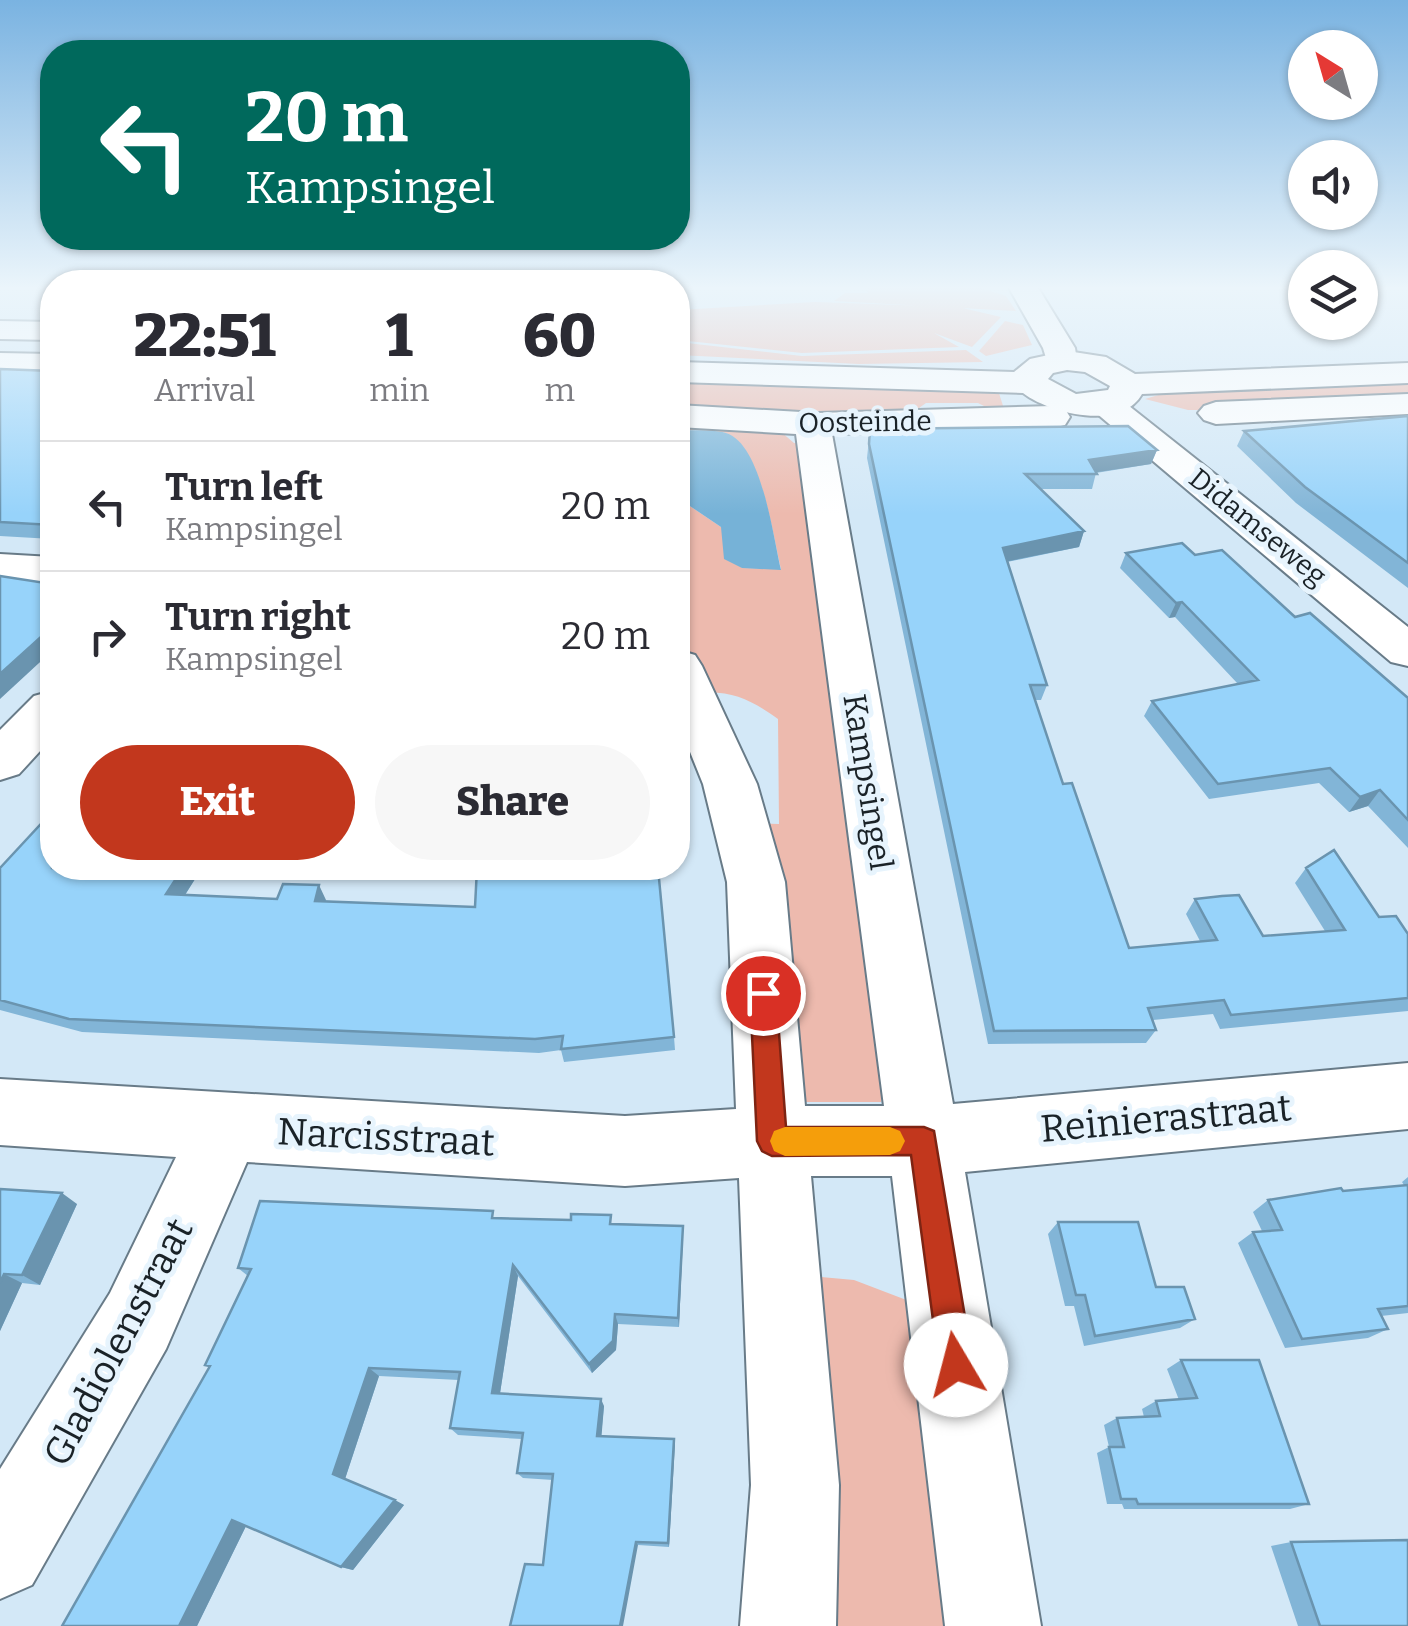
<!DOCTYPE html>
<style>
:root{--surface:#fff;--page:#f7f7f7;--text:#2b2b33;--muted:#7c7c81;--line:#e1e1e2;--accent:#c2371d}
body{margin:0;font-family:Bitter,serif;background:var(--page);color:var(--text);height:100vh;display:flex;flex-direction:column;font-size:38px;white-space:nowrap}
*{box-sizing:border-box;margin:0}
p{font-size:32px;color:var(--muted)}
.icon{flex:none;width:55px;height:55px;fill:none;stroke:currentColor;stroke-width:2;stroke-linecap:round;stroke-linejoin:round}
.map{position:relative;flex:1;overflow:hidden}
.sheet{position:absolute;left:40px;top:270px;width:650px;height:610px;display:flex;flex-direction:column;background:var(--surface);border-radius:40px;box-shadow:0 2px 8px #0004}
.sheet>*{flex:none}
.guide{position:absolute;left:40px;top:40px;width:650px;height:210px;border-radius:40px;box-shadow:0 2px 8px #0004;background:#00695c;color:#fff;overflow:hidden}
.needle{width:65px;rotate:323deg}
.controls{position:absolute;left:1288px;top:30px;display:grid;gap:20px}
.controls a{display:grid;place-items:center;width:90px;height:90px;border-radius:50%;background:var(--surface);box-shadow:0 2px 8px #0004;font-size:50px}
.pin{position:absolute;display:grid;place-items:center;width:85px;height:85px;color:#fff;margin:-42px;border:5px solid #fff;border-radius:50%;box-shadow:0 2px 10px #0007}
.me{position:absolute;width:110px;margin:-55px;rotate:352deg;stroke-linejoin:round;filter:drop-shadow(0 0 8px #0008)}
.turn{display:flex;align-items:center;gap:35px;height:210px;padding:0 40px;font-size:45px}
.turn .icon{width:130px;height:130px;stroke-width:2.5}
.turn b{display:block;font-size:70px;line-height:85px}
.eta{display:flex;justify-content:space-evenly;align-items:center;height:170px;text-align:center}
.eta b{font-size:60px;font-weight:800;line-height:70px}
.action{display:flex;gap:20px;margin-top:auto;padding:20px 40px}
.action a{flex:1;height:115px;border-radius:60px;background:var(--accent);color:#fff;font-size:40px;font-weight:800;line-height:115px;text-align:center}
.action a+a{background:var(--page);color:var(--text)}
ul{padding:0;list-style:none}
li{display:flex;align-items:center;gap:30px;height:130px;padding:0 40px;border-top:2px solid var(--line)}
li div{flex:1}
li b{display:block;font-size:38px}
li em{font-style:normal}
.map>svg:first-child{display:block}
</style>
<div class="map">
<svg width="1408" height="1626" viewBox="0 0 1408 1626">
<rect width="100%" height="100%" fill="#d3e8f7"/>
<path fill="#edbaae" d="M867,286H975L1006,296L1016,311L834,301L845,293H868Z
M815,302L958,307L1001,317L972,347L934,333L959,347L802,353L678,340V310Z
M1005,321L1023,325L1032,345L986,356L979,351Z
M678,342L802,356L966,350L983,362L859,364L678,355Z
M678,379L998,390L1004,409L988,408L978,403H926L912,413L823,414L678,406Z
M1408,382V394L1211,410H1188L1145,399L1165,393Z
M678,422L780,431L794,443L803,444L883,1087L881,1102H796L745,823L779,824L778,719C750,699 732,690 697,693L678,653V498L721,527L742,568L781,569C773,537 761,444 725,433C711,429 692,431 678,430Z
M810,1276L854,1280L909,1301L948,1626H818Z"/>
<path fill="#76b2d7" d="M678,430C692,431 712,429 726,433C762,444 773,537 781,570L742,568L724,559L721,527L678,498Z"/>
<g fill="none" stroke-linecap="round" stroke-linejoin="round">
<defs>
<path id="minor" d="M1008,286H1037L1075,348L1077,361L1073,368H1049L1043,348Z
M0,353L52,354V374L0,373Z
M1408,394V414L1216,424L1204,420L1198,413L1204,406L1216,402Z
M1107,395L1119,398L1408,627V666L1391,662L1095,412L1090,405L1095,398Z
M678,405L818,413L1052,406L1065,409L1070,417L1065,425L1052,428L832,434L953,1104L1408,1063V1129L965,1172L1041,1626H945L892,1176H811L839,1485L836,1626H740L751,1485L739,1178L625,1186L247,1162L166,1349L32,1585L0,1599V1469L110,1293L176,1157L0,1145V1079L625,1116L736,1109L727,882L703,784L678,722V650L695,655L702,666L757,784L785,882L805,1106H884L796,434L678,427Z
M0,554L52,557V583L0,580Z
M52,691V738L19,774L0,780V730L34,696Z"/>
<path id="major" d="M0,321L52,322V340L0,339Z
M1067,351L1106,357L1135,374L1408,363V383L1142,394C1122,431 1050,414 1023,393L678,382V362L1014,372L1030,359ZM1067,370L1085,372L1110,386L1108,390L1076,394L1048,379L1053,373Z"/>
</defs>
<use href="#minor" stroke="#687b88" stroke-width="4"/>
<use href="#major" stroke="#687b88" stroke-width="4"/>
<use href="#minor" fill="#fff" fill-rule="evenodd"/>
<use href="#major" fill="#fff" fill-rule="evenodd"/>
</g>
<path fill="#82b5d7" d="M0,369L52,371V539L0,536Z
M1408,416V588L1296,503L1237,446L1244,431Z
M870,429L1157,450L1151,464L1096,473L1092,489H1040L1084,531L1079,547L1007,562L1047,685L1041,700H1035L1063,784L1129,948L1200,941L1186,914L1195,899L1263,936L1325,931L1295,883L1306,868L1379,917L1408,934V1011L1220,1029L1213,1014L1153,1020L1156,1030L1146,1043L988,1044L867,458Z
M1126,553L1195,555L1295,617L1408,698V848L1368,806L1349,812L1319,783L1209,799L1144,716L1152,701L1238,684L1175,617L1169,618L1120,568Z
M0,868H202L185,895L475,907L674,1037L675,1050L564,1062L561,1050L539,1053L82,1032L0,1010Z
M1408,1177V1313L1381,1316L1388,1329L1368,1338L1285,1348L1238,1243L1253,1232L1262,1231L1253,1212L1268,1200L1404,1185L1402,1182Z
M0,1189L77,1204L40,1285L22,1283L0,1331Z
M496,1218L683,1226L679,1327L618,1324L616,1350L592,1373L518,1276L500,1393L604,1406L601,1436L674,1439L669,1547L638,1545L543,1565L553,1480L523,1478L517,1473L522,1439L458,1435L450,1428L459,1380L379,1376L345,1479L404,1505L353,1570L341,1567L246,1526L197,1626H62L209,1367L205,1365L248,1276L238,1268Z
M1058,1222L1156,1287L1195,1319L1180,1328L1084,1346L1074,1306H1065L1048,1234Z
M1181,1360L1309,1504L1290,1509H1124L1122,1504H1107L1097,1453L1109,1447L1104,1425L1117,1418L1144,1417L1142,1409L1156,1401L1179,1400L1167,1369Z
M1291,1542L1408,1626H1298L1271,1546Z"/>
<path fill="#6a94af" d="M1157,450L1151,464L1085,474L1089,460Z
M1084,531L1079,547L999,563L1003,548Z
M1182,602L1175,617L1169,618L1176,603Z
M52,627V651L0,699V674Z
M1380,790L1368,806L1349,812L1360,797Z
M183,868H202L176,909L166,894Z
M319,885L326,900L322,916L315,901Z
M62,1193L77,1204L40,1285L22,1275Z
M683,1226V1237L679,1327L678,1318Z
M513,1265L518,1276L499,1400L492,1393Z
M4,1274L22,1283L0,1331V1283Z
M615,1314L618,1324L616,1350L592,1373L589,1364Z
M369,1368L379,1376L345,1479L333,1474Z
M601,1399L604,1406L601,1442L597,1436Z
M674,1439L675,1445L669,1547L668,1543Z
M395,1500L404,1505L353,1570L341,1567Z
M232,1520L247,1524L197,1626H179Z
M636,1542L638,1545L623,1626H620Z"/>
<path fill="#97d3fa" stroke="#6a94af" stroke-width="2.5" d="M0,369L52,371V525L0,522Z
M1408,416V563L1305,487L1244,431Z
M1128,426L1157,450L1089,460L1097,474H1025L1084,531L1003,548L1047,685H1030L1063,784L1072,783L1129,948L1217,940L1195,899L1222,896L1239,895L1263,936L1345,930L1306,868L1334,850L1379,917L1396,916L1408,934V998L1231,1015L1224,1000L1148,1008L1156,1030L994,1031L869,444L870,429Z
M1182,543L1195,555L1222,550L1295,617L1310,613L1408,698V820L1380,790L1360,797L1330,768L1218,784L1152,701L1258,680L1182,602L1176,603L1126,553Z
M0,576L52,584V627L0,674Z
M52,812V868H183L166,894L277,899L283,884L319,885L315,901L475,907L477,868H658L674,1037L561,1049L563,1036L535,1039L69,1019L0,1000V868Z
M1408,1185V1306L1378,1309L1388,1329L1302,1339L1253,1232L1282,1230L1268,1200L1341,1188L1343,1191Z
M0,1189L62,1193L22,1275L4,1274L0,1283Z
M260,1201L493,1211L492,1218L571,1220V1214L611,1215L610,1224L683,1226L678,1318L615,1314L613,1341L589,1364L513,1265L492,1393L601,1399L597,1436L674,1439L668,1543L636,1542L620,1626H510L525,1564L543,1565L553,1474L517,1473L523,1433L450,1428L460,1372L369,1368L333,1474L395,1500L341,1567L232,1520L179,1626H62L210,1366L205,1365L251,1269L238,1268Z
M1058,1222H1138L1156,1287H1184L1195,1319L1095,1336L1085,1295H1076Z
M1181,1360H1259L1309,1504H1138L1136,1499H1121L1109,1447H1124L1117,1418L1160,1416L1156,1401L1197,1398Z
M1408,1540V1626H1320L1291,1542Z"/>
<linearGradient id="sky" x2="0" y2="1"><stop stop-color="#7ab3e1"/><stop offset="0.56" stop-color="#ebf5fb"/><stop offset="1" stop-color="#ebf5fb" stop-opacity="0"/></linearGradient>
<rect width="1408" height="514" fill="url(#sky)"/>
<path fill="#c2371d" stroke="#7e2413" stroke-width="2.5" d="M763,982L772,985L776,993L786,1127H924L934,1131L973,1365L968,1377L956,1382L944,1377L939,1365L911,1155L772,1156L762,1151L757,1141L750,993L753,985Z"/>
<path fill="#f59e0b" d="M785,1127H890L900,1131L905,1141L900,1151L890,1155L785,1156L774,1151L770,1141L774,1131Z"/>
<g text-anchor="middle" dominant-baseline="central" stroke-width="10" stroke-linejoin="round" paint-order="stroke">
<g font-size="28" fill="#1a2227" stroke="#e7f4fd">
<text transform="translate(865 422) rotate(-1)">Oosteinde</text>
<text transform="translate(1258 527) rotate(39)">Didamseweg</text>
</g>
<g font-size="32" fill="#1a2227" stroke="#e7f4fd">
<text transform="translate(868 782) rotate(81)">Kampsingel</text>
</g>
<g font-size="38" fill="#1a2227" stroke="#e7f4fd">
<text transform="translate(1166 1118) rotate(-5)">Reinierastraat</text>
<text transform="translate(386 1137) rotate(3)">Narcisstraat</text>
<text transform="translate(118 1342) rotate(-62)">Gladiolenstraat</text>
</g>
</g>
</svg>
<div class="controls">
<a><svg class="needle" viewBox="-14 -14 28 28"><path d="M0-13l5 13h-10z" fill="#e53935"/><path d="M0 13l5-13h-10z" fill="#7c7c81"/></svg></a>
<a><svg class="icon" aria-label="sound" viewBox="0 0 24 24"><path d="M4 9h4l5-4v14l-5-4H4zM17 9q2 3 0 6"/></svg></a>
<a><svg class="icon" aria-label="layers" viewBox="0 0 24 24"><path d="M12 4l9 5-9 5-9-5zM3 14l9 5 9-5"/></svg></a>
</div>
<div class="pin" style="left:763px;top:993px;background:#d93025"><svg class="icon" aria-label="arrive" viewBox="0 0 24 24"><path d="M6 21V4h12l-3 4 3 4H6"/></svg></div>
<svg class="me" style="left:956px;top:1365px" viewBox="-20 -20 40 40"><circle r="19" fill="#fff"/><path d="M0-13L10 11 0 6-10 11z" fill="#c2371d"/></svg>
<div class="guide">
<div class="turn"><svg class="icon" aria-label="left" viewBox="0 0 24 24"><path d="M17 20v-9H6M10 6l-5 5 5 5"/></svg><div><b>20 m</b>Kampsingel</div></div>
</div>
<section class="sheet">
<div class="eta">
<div><b>22:51</b><p>Arrival</p></div>
<div><b>1</b><p>min</p></div>
<div><b>60</b><p>m</p></div>
</div>
<ul>
<li><svg class="icon" aria-label="left" viewBox="0 0 24 24"><path d="M17 20v-9H6M10 6l-5 5 5 5"/></svg><div><b>Turn left</b><p>Kampsingel</p></div><em>20 m</em></li>
<li><svg class="icon" aria-label="right" viewBox="0 0 24 24"><path d="M7 20v-9h11M14 6l5 5-5 5"/></svg><div><b>Turn right</b><p>Kampsingel</p></div><em>20 m</em></li>
</ul>
<div class="action"><a>Exit</a><a>Share</a></div>
</section>
</div>
